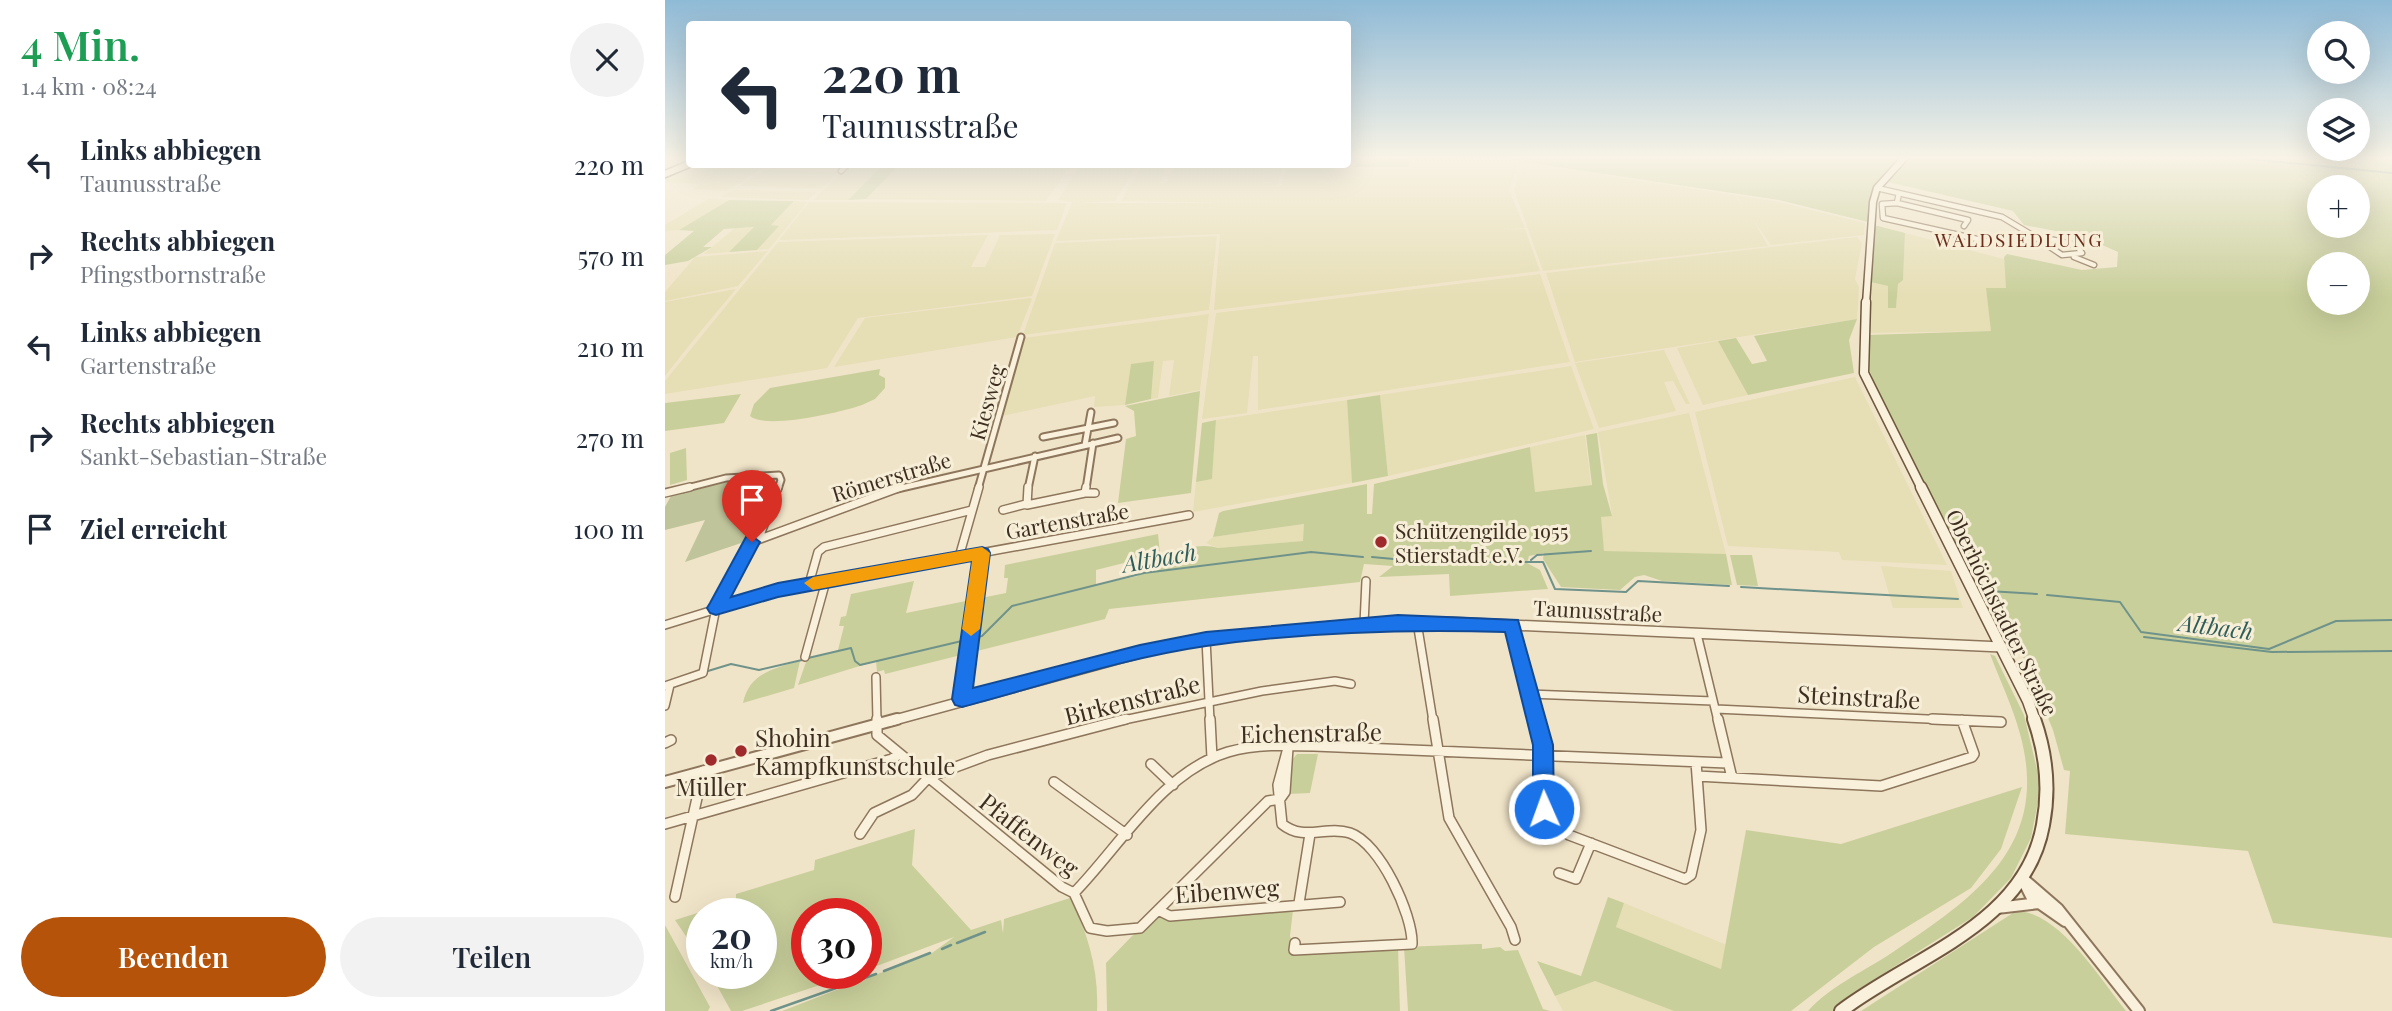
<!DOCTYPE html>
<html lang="de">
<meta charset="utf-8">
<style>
:root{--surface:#fff;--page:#f2f2f3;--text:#1f2937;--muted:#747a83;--accent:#b45309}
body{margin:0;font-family:"Playfair Display",serif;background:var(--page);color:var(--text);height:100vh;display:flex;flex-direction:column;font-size:26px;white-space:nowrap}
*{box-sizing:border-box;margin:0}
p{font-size:23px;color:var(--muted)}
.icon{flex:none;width:38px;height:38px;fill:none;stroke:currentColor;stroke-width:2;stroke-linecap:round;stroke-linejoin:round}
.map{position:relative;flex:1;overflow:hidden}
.panel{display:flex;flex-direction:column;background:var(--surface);width:665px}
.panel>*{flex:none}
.banner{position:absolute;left:21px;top:21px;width:665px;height:147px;border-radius:7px;box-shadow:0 7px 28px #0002;background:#fff;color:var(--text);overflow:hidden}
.controls{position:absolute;left:1642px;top:21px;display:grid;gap:14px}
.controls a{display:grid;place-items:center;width:63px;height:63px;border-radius:50%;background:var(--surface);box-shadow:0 7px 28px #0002;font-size:35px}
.speed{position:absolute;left:21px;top:898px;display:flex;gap:14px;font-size:35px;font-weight:700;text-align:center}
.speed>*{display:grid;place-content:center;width:91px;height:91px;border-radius:50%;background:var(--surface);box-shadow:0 7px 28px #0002;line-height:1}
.speed small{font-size:18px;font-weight:400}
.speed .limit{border:10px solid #d22;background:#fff;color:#111}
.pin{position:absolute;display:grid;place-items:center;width:60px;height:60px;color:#fff;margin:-72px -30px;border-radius:50% 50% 50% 0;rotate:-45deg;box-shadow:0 0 7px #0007}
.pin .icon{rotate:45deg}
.me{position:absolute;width:77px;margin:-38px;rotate:358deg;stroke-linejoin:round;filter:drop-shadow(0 0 5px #0008)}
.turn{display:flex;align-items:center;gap:24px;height:147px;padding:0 21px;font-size:32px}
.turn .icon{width:91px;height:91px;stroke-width:2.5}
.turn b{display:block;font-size:49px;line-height:60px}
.round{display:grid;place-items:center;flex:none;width:74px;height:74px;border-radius:37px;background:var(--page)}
.headline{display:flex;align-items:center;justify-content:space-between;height:119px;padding:0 21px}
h1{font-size:42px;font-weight:600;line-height:52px;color:#1e9e55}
.action{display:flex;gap:14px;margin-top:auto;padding:14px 21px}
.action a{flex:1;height:80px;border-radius:42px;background:var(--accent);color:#fff;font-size:28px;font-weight:600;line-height:80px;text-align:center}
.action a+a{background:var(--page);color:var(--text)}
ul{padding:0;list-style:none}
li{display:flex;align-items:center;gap:21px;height:91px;padding:0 21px}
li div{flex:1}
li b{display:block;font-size:26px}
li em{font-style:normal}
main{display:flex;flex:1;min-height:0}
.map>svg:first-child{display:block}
</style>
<main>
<section class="panel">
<div class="headline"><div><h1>4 Min.</h1><p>1.4 km · 08:24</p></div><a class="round"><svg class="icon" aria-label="close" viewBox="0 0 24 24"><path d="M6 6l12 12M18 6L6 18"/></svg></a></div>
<ul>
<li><svg class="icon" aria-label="left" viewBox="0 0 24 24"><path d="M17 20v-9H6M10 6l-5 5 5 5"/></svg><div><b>Links abbiegen</b><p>Taunusstraße</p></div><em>220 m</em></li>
<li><svg class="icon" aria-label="right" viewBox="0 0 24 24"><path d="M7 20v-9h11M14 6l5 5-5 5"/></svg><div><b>Rechts abbiegen</b><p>Pfingstbornstraße</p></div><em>570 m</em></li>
<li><svg class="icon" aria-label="left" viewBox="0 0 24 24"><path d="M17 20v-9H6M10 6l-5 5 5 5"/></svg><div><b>Links abbiegen</b><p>Gartenstraße</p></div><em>210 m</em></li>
<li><svg class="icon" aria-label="right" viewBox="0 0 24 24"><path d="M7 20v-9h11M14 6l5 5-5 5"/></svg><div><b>Rechts abbiegen</b><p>Sankt-Sebastian-Straße</p></div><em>270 m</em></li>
<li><svg class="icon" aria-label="arrive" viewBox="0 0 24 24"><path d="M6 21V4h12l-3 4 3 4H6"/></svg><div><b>Ziel erreicht</b></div><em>100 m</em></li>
</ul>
<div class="action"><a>Beenden</a><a>Teilen</a></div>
</section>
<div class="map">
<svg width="1727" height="1011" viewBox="0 0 1727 1011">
<rect width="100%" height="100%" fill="#f0e4c8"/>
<path fill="#e6deb5" d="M752,156L853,162L844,190L860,228L838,230L860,229L875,271L549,310L555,234L391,241L407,202L393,200L414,167L470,168L450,201L413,203H560L456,201L475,168L501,167L495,183H501L509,168H617L612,186L617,185L621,169H742L747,167Z
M858,163L1070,195L1081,210L1071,195L1114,202L1200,223L1199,235L1106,245L1087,218L1103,246L878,271L849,190Z
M184,166L216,167L183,200H148Z
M233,166L394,167H404L381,201L201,199Z
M19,167L95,170L62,191L27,189L35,184L0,182V175Z
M99,170L174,172L156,189L75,186Z
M69,190L152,192L143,200L55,197Z
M43,199L64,200L14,230L0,231V225Z
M129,201L143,202L104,249L92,250L113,226H105Z
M144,202L402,203L392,230L114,240Z
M91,227L64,252L39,254L70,228Z
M1240,233L1339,259L1342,289L1321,288L1327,331L1199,333L1201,281L1223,286V307L1231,308L1233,284L1238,279Z
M390,234L367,296L193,318L162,368L0,394V381L113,242L323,235L306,267H320L335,235Z
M552,236L544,310L358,335L390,243Z
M1192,237L1197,243L1190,279L1194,287L1192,319L910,362L881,273Z
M103,251L73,286L0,301V292L30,257Z
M875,274L905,362L593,410V356H588L582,413L537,419L551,313Z
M71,289L30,338L0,376V302Z
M365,298L367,299L352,337L169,367L200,318Z
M544,314L535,390L504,396L509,360L498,361L493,398L486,399L489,362L466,364L460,405L429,407L430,396L337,416L358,338Z
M1053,341L1083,395L1038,405L1012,348Z
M999,350L1025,404H1021L1008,381L999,382L1011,411L934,428L910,363Z
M906,366L929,429L723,476L715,395Z
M1190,377L1282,565L1177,560L1174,552L1063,546L1030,412Z
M682,400L687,483L528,512L531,482L547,479L551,420Z
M1024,413L1061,554L939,552L935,517L947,515L933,432Z
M920,435L926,485L869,492L865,447Z
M640,524L639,541L553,548L541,543L548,537Z
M1216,566L1286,571L1298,608H1228Z
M959,903L1062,945L1056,969L951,927Z
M930,981L1009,1011H898L890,996Z"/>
<path fill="#c9cf9b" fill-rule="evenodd" d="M682,156H719L715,162L736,156L734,159L748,156L743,167H689L691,163L713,164L683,161Z
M844,156H1237L1209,188L1203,222L1114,200L839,159Z
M1248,156H1727V938L1608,923L1583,851L1400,834L1405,771L1399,770L1388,730L1352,642L1338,613L1322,594L1300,555H1296L1294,551H1302L1300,547L1287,542L1209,382L1202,364L1203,335L1326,331L1321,288H1341L1339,257L1342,254L1417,270L1452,267L1453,252L1417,236L1359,225L1348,211L1223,182ZM1654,187H1692V226H1654ZM1654,264H1692V303H1654Z
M233,166L201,199L183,200L216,167Z
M64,200L129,201L106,225L114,226L92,250L64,252L89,227L59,229L38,247H47L23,261L0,265V255L29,231L14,230Z
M1205,224L1240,233L1238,280L1233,284L1231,308H1223V286L1201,281Z
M1192,319L1184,340L1189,373L1083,395L1053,341L1071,338L1087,364L1102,361L1089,336Z
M489,361L486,399L460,405L466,364Z
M215,369L214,375L220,378V388L210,399L197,405C177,412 100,430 85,416L89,404L105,388Z
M535,391L526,493L453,503L461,439L471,436L469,411L460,406Z
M76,394L59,423L0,431V403Z
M715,395L723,476L687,483L682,400Z
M551,420L547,479L531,482L537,423Z
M932,433L938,484L947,516L936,517L939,551L1061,554L1067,585L997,581L979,575L970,577L955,590L896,587L878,559L879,553L864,556L862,563L875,570L883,589L785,596L784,574L714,577L728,566L699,564L695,582L444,609L440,619L220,674L219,670L212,672L211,661L133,685L142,659L173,650L179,626H174L176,617L181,616L186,594L249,581L241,613L341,593L343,578H339L340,565L493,534L495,554L431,570V585L473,576C481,556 533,540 553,548L638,541L639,524L548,537L554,513L558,511L702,484V514H707L709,484L865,447L870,492L927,485L921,435Z
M21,448L22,480L5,485V453Z
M1065,555H1087L1093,586L1072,585Z
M1325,654L1330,656L1359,715L1376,786L1366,838L1346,878L1308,917L1189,992L1167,1011H1143C1163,988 1197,972 1222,956C1305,900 1387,849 1355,734C1348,707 1335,681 1325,654Z
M135,661L129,688L78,703C84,673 110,668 135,661Z
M632,754H653L645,793L624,794L627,760Z
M1357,787L1336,849L1306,888L1209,947L1126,1011H1009L930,981L890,996L872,961L916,976L943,897L959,903L951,927L1056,969L1081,830L1176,844Z
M250,829L247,865L306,930L336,920L338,933L339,919L405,898C423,933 434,971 432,1011H117L267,953L289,937L201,970V914H142V973H191L77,1011H66L45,973H96V914H37V960L10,920L71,901V894L149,870L150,860Z
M628,910L625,936L631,954L733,947L735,1011H442L441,963L467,936L492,918Z
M1351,911C1394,911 1436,980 1461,1011H1196Z
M0,925L45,1007L43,1011H0Z
M812,944H817V949L835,947L840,951L853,950L878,1009L885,1011H743L739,947Z"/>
<path fill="#bfc49a" d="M111,479L85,540L20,562L40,520L0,530V507L7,494L61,481Z"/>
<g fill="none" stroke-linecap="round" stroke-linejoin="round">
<path stroke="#6f938a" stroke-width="2" d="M1564,157L1727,173
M707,557L761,562H878L890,589L961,592L973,581L1064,586
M866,560L872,555L926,551
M1076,587L1293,599
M1323,591L1372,594
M1382,595L1455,602L1476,632L1604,649L1671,621L1727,620
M1479,637L1607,652L1727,651
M309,638L317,636L347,606L479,573L646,552L698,557
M143,658L186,648L190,661L195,665L301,640
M43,671L66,664L94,670L137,660"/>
<path stroke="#6f938a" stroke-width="2.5" d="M292,943L320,932
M277,949L286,945
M219,971L265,953
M106,1011L211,974"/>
<defs>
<path id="minor-far3" d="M176,171L183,164
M1212,188L1337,217L1367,235
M1234,193L1232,203L1217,204L1218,218L1330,243
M1232,203L1303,220L1299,226
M1367,235L1411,245L1417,253L1397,255Z
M1409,257L1429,265"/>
<path id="minor-far2" d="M378,437L449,423
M420,445L426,412
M18,489L61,478L114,475L116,480L113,489
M232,489L453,438
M313,489L356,337
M363,489L370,456
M421,489L428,443"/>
<path id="minor-far1" d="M363,487L362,505L420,493L421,487
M0,493L25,487
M420,493H430
M338,510L361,504
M94,538L113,487
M294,557L314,487
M144,584L153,552L159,547L307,510
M752,622L768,721
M699,624L701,581
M0,625L113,590L524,515
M847,625L872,721
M1032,634L1053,721
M541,639L545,721
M140,657L161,581
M211,677L212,721
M0,686L38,673L51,608L87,542L236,487
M864,694L1048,701
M297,699L317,553
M0,706L5,685
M1051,709L1305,721
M454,721L597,691L670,681L686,684"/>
<path id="minor" d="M212,719V735L397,887L409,893L425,928L442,931L475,928L603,801L615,799
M545,719L547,758
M768,719L784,818L846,927L850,940
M871,719L878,745L877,801L883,816L904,835L1020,879L1026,875L1036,830L1031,762
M1053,719L1067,778
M1267,719L1336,722
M0,743L6,740
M623,748L613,785L617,824C639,842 661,825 685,833C715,843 748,915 747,944L629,950L630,943
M486,764L508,785
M1032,776L1216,786L1307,757L1309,754L1297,720
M389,782L462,835
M615,799L620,792L623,748
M0,824L227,759L234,754
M195,834L209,813L247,795L263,778L280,771L323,755L461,719
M894,873L911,879L926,843
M409,893C455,846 497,772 563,752C591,744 620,745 649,746L1062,763
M10,897L38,771
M634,903L645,834
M493,910L505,916L675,902"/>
<path id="tertiary-far1" d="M226,721L493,648L541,639L672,626L780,622L1337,647"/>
<path id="tertiary" d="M0,782L232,719
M1357,878L1393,909L1474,1011
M1357,878L1367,898L1400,921
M1332,908L1374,903"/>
<path id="secondary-far3" d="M0,174L24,164
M1201,304L1208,202L1212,188L1241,156"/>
<path id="secondary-far2" d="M1201,302L1199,373L1257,489"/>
<path id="secondary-far1" d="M1256,487L1363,701L1370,721"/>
<path id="secondary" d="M1176,1011C1248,956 1360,925 1378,825C1385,789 1381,753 1369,719"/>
</defs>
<use href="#minor-far3" stroke="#8d765c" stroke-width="7"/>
<use href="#minor-far2" stroke="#8d765c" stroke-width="9"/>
<use href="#minor-far1" stroke="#8d765c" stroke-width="10"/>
<use href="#minor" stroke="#8d765c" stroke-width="12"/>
<use href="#tertiary-far1" stroke="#8d765c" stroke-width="12"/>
<use href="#tertiary" stroke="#8d765c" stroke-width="14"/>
<use href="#secondary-far3" stroke="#6f573f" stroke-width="9"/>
<use href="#secondary-far2" stroke="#6f573f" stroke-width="11"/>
<use href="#secondary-far1" stroke="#6f573f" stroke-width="13"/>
<use href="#secondary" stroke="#6f573f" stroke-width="16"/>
<use href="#minor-far3" stroke="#faf1dc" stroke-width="4.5"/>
<use href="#minor-far2" stroke="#faf1dc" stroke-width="5"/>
<use href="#minor-far1" stroke="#faf1dc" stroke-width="7"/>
<use href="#minor" stroke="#faf1dc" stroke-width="9"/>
<use href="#tertiary-far1" stroke="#faf1dc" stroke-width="9"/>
<use href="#tertiary" stroke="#faf1dc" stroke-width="10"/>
<use href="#secondary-far3" stroke="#faf1dc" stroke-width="6"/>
<use href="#secondary-far2" stroke="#faf1dc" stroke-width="8"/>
<use href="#secondary-far1" stroke="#faf1dc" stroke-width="10"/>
<use href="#secondary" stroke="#faf1dc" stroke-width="12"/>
</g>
<linearGradient id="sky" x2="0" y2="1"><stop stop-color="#8fbad6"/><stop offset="0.53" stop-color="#f8f3e6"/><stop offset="1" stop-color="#f8f3e6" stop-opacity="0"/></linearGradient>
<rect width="1727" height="297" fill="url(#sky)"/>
<path fill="#1a73e8" stroke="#114b97" stroke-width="2" d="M87,536L95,542L66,597L113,583L317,547L323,549L325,553L308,688L475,645L541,632L733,615L853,620L888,745L889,809L886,816L879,819L871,816L868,809V745L840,632C740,629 640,632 541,646C458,658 377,686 297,707L290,705L287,699L307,561L113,597L51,615L45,613L42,608L45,603L81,537Z"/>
<path fill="#f59e0b" d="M317,547L325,553L315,629L306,636L297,629L307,561L148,590L139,583L148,577Z"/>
<g fill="#9e2a2b" stroke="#f7eed8" stroke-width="2.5">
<circle cx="716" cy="542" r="7"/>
<circle cx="76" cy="751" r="7"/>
<circle cx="46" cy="760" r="7"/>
</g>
<g text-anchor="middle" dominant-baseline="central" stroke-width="6" stroke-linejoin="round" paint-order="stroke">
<g font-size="19" letter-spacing="2" fill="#6b2e1e" stroke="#f7eed8">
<text x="1354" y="239">WALDSIEDLUNG</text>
</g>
<g font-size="21" fill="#3d2e20" stroke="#f7eed8">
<text transform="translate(321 402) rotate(-74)">Kiesweg</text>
<text transform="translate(226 476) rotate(-17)">Römerstraße</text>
<text transform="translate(402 520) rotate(-10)">Gartenstraße</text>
<text transform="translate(933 610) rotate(3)">Taunusstraße</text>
<text transform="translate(1338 612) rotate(64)">Oberhöchstadter Straße</text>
</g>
<g font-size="21" fill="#3d2e20" stroke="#f7eed8" text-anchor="start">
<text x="730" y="530">Schützengilde 1955<tspan x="730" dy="24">Stierstadt e.V.</tspan></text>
</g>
<g font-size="23" font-style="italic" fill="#2f5d5a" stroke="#f7eed8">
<text transform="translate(494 557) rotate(-10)">Altbach</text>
<text transform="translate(1551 626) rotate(7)">Altbach</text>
</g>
<g font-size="24" fill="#3d2e20" stroke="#f7eed8">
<text transform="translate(1194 696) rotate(3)">Steinstraße</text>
<text transform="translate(467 699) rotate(-14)">Birkenstraße</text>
<text transform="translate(646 732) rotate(-1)">Eichenstraße</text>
<text transform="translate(365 834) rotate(38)">Pfaffenweg</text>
<text transform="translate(562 890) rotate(-4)">Eibenweg</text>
</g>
<g font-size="24" fill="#3d2e20" stroke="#f7eed8" text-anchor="start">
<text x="90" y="737">Shohin<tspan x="90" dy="28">Kampfkunstschule</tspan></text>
<text x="46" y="786" text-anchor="middle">Müller</text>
</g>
</g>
</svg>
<div class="controls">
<a><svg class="icon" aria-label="search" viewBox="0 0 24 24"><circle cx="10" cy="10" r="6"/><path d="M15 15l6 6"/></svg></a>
<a><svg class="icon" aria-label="layers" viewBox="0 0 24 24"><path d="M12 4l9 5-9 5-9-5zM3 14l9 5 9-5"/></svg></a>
<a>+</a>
<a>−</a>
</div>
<div class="speed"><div>20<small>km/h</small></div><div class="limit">30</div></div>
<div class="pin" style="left:87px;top:542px;background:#d93025"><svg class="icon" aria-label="arrive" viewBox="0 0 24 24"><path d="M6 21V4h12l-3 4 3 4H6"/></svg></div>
<svg class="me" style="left:879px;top:809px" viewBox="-20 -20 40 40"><circle r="17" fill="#1a73e8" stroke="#fff" stroke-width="3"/><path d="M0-11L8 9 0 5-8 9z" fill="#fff"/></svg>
<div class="banner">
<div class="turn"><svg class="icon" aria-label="left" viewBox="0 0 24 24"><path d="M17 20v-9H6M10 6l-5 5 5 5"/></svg><div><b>220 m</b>Taunusstraße</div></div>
</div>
</div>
</main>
